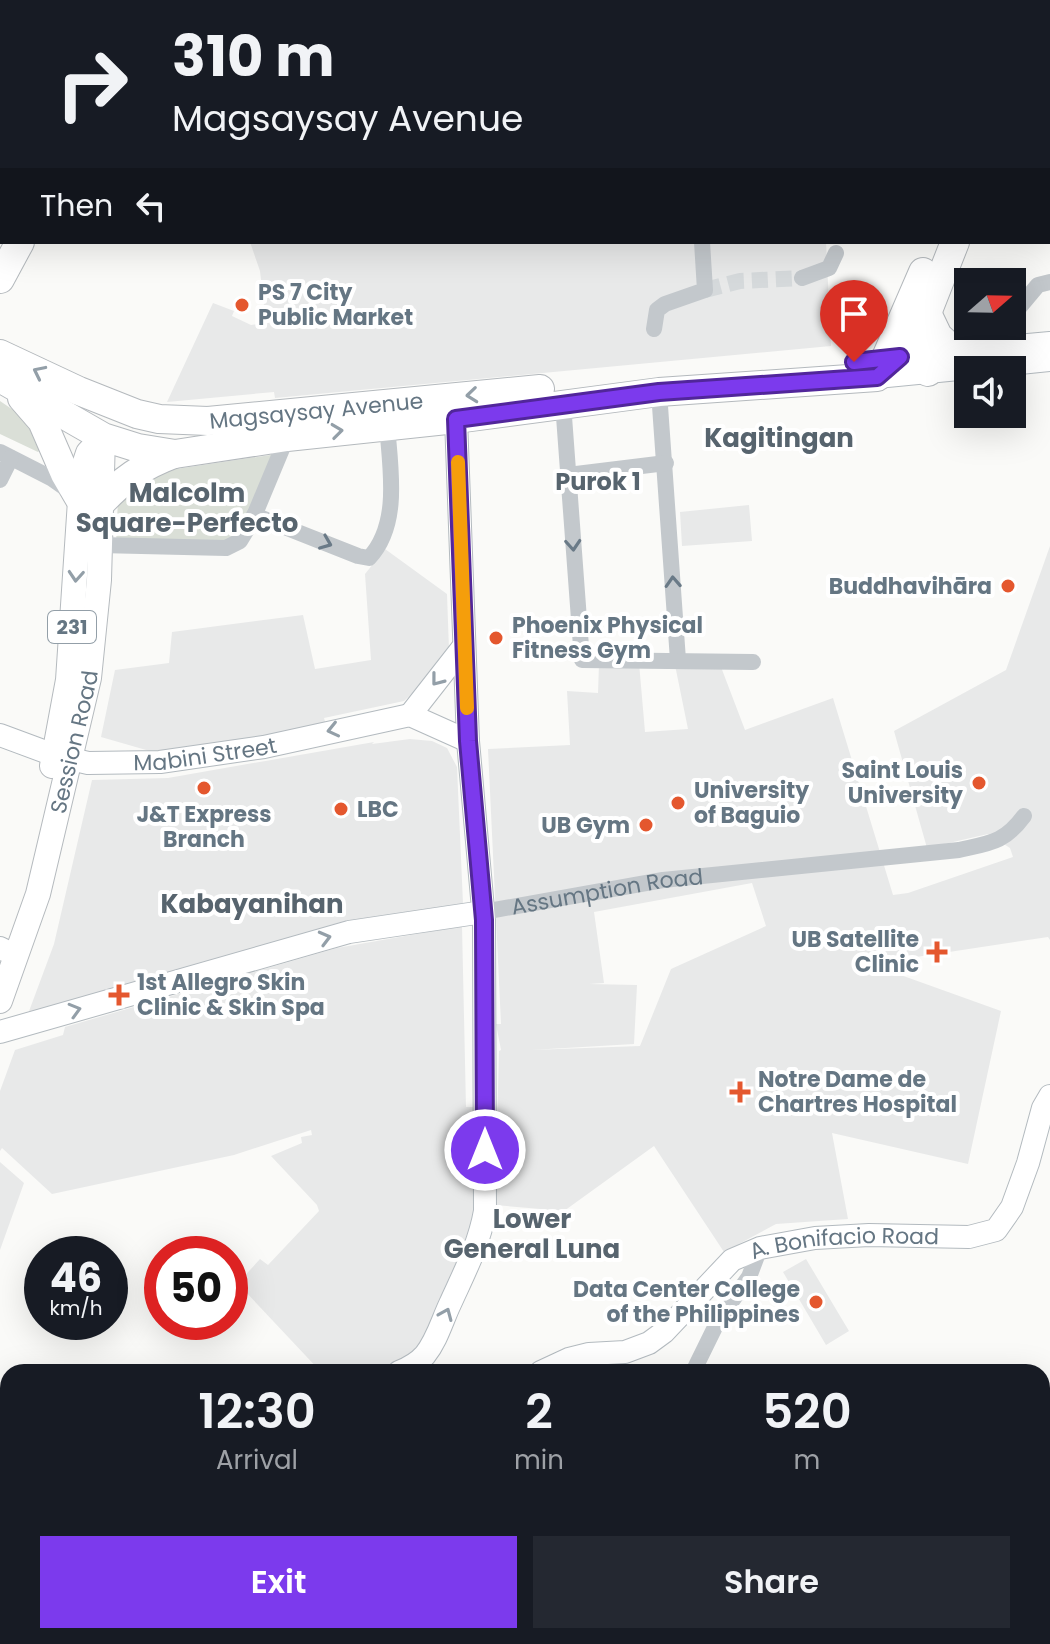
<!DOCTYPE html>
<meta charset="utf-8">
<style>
:root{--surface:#171b24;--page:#242831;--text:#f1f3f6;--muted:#9ea1a6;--accent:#7c3aed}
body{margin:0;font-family:Poppins,sans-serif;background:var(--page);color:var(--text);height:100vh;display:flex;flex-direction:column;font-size:30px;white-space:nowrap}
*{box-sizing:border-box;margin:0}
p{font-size:26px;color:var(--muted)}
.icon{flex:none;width:44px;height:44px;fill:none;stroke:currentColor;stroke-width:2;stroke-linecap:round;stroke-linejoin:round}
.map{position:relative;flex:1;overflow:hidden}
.drawer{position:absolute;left:0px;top:1364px;width:1050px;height:280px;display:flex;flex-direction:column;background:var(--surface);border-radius:24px 24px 0 0;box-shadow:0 8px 32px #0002}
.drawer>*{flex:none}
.hud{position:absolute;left:0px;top:0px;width:1050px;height:244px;box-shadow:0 8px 32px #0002;background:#171b24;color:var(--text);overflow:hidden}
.needle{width:52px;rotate:70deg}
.fabs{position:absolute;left:954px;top:268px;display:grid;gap:16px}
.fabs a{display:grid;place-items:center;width:72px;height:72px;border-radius:0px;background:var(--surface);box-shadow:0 8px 32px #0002;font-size:40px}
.speed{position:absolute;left:24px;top:1236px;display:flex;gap:16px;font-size:40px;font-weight:700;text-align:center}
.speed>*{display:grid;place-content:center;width:104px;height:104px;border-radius:50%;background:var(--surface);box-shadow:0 8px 32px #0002;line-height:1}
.speed small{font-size:20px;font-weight:400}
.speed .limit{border:12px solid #d22;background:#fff;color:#111}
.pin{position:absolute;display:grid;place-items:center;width:68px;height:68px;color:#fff;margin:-82px -34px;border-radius:50% 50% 50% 0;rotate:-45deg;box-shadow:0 0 8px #0007}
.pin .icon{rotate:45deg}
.me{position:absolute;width:88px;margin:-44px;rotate:0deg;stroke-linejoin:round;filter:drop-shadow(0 0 6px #0008)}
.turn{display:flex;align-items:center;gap:28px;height:168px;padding:0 40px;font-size:36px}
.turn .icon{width:104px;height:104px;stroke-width:2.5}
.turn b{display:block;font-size:56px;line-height:68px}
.then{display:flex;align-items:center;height:76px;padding:0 40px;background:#0003;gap:16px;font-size:30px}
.eta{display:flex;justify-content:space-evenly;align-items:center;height:136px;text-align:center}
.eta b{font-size:48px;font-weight:600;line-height:56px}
.cta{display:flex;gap:16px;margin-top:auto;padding:16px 40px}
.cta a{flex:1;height:92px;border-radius:0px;background:var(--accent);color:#fff;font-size:32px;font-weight:600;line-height:92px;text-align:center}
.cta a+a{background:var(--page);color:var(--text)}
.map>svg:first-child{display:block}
</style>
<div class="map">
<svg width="1050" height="1644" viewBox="0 0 1050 1644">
<rect width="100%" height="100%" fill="#fafaf8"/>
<path fill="#e8e9e9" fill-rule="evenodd" d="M250,242H826L831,346L275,398L274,392L167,402L213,303L234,311L232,316L251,325L266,323L260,271Z
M749,505L752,541L682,546L680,512Z
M1050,546V940L1048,937L870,964L1001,1011L968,1164L832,1133L848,1219L776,1224L724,1252L654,1146L564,1211L495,1205L499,1051L501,1050L496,1024H501L488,749L570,745L567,691L598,693L599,664L639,663L645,732L688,729L675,665L721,667L745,730L833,698L893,895L908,893L1013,857L1010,848L988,834L927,848L894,731L1006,670ZM752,883L766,926L671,969L640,1046L531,1050L634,1044L637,985L589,984L604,983L594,912Z
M385,549L447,594L449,650L417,689L404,701L324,718L326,725L160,754L101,737L115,670L169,663L172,632L303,615L315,669L371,660L365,574Z
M410,739L432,741L447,748L457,767L463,904L320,929L276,946L25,1022L54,944L92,780L168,778L374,742L372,744Z
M462,926L466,1107H475L478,1227L423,1351L388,1372H321L243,1289L230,1297V1288L240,1281L260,1259L268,1265L319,1211L317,1205L271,1156L302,1143L301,1137L312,1135L311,1130L234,1155L52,1194L2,1148L0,1151V1091L15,1050L63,1035L65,1027L337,948Z
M0,1162L24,1183L0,1250Z
M806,1259L849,1331L826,1345L783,1272Z"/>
<path fill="#dadfd7" d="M0,401L25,418L43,447L38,452L0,434Z
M277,454L240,541L116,545L118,498L156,472Z"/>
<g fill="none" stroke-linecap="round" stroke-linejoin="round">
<path stroke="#d5d9db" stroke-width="16" stroke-dasharray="16 8" stroke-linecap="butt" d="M705,290L740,281L802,278"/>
<defs>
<g id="secondary">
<path d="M1003,2L1004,0"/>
<path d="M915,355L1050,343"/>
<path d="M877,377L1050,360"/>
<path d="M410,715L464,646"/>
<path id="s2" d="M0,735L54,755L88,763L160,762L264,747L410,715L468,741"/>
<path d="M0,948L4,950"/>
<path d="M0,1032L349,932L483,912"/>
<path d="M399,1372C409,1368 418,1363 425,1355C437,1340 442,1321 450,1304C464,1273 479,1245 485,1211L484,920L468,741L456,419"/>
<path id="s3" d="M541,1372L569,1359L589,1354L625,1352L649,1343L664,1332L732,1260L760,1248L815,1238L869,1235L969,1237L996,1230L1012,1207L1028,1163L1043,1108L1050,1096"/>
<path d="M0,1543L8,1545"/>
<path d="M305,1636L315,1644"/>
</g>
<g id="primary">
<path d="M52,766L68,680L82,471L88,453L103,437"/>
<path id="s4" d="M0,1001L38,894L89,678L99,580L103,437"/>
</g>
<g id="highway">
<path d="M1048,11L1050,8"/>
<path d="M0,114L2,120"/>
<path d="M0,186V196"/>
<path d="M0,279L20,242"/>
<path d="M927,313L938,336L954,351"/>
<path d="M910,330L915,355L928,372"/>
<path id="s5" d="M0,354L79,391L137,414L159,419L208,421L540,389"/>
<path d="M884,362L923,272"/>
<path d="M0,378L103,437L138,448L175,454L287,437L456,419L659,392L877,377L905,352L918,336L955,242"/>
<path d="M22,398L42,421L65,474L79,498"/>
<path d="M100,504C122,480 142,466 174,454"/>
</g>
</defs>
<use href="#secondary" stroke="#b3babf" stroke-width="24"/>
<use href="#primary" stroke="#b5babe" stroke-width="26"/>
<use href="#highway" stroke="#b4b9bd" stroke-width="30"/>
<g stroke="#c3c8cc" stroke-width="16">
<path d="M153,0L154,2"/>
<path d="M240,0L241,2"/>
<path d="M361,0L364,2"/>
<path d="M822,0V2"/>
<path d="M635,2L638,0"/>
<path d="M802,278L829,268L836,253"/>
<path d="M1012,316L1038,285L1050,282"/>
<path d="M654,329L657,310L665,304L705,290L702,242"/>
<path d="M986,347L1003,326"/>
<path d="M659,392L678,660"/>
<path d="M563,403L582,660L753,662"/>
<path d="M0,452L51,478L68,490"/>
<path d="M568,475L666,463"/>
<path d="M0,480L11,458"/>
<path d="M254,515L358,556L369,558C401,524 390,467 387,425"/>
<path d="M99,545L226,548L240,541L252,521L287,437"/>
<path id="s1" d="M483,912L663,880L959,850C990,843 1004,843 1024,816"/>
<path d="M593,1372L607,1353"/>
<path d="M693,1372L719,1319L749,1277L760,1248"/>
<path d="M1042,1549L1050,1553"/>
<path d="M1042,1612L1045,1587"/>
<path d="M423,1636L427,1644"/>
<path d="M538,1636L542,1644"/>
<path d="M31,1644L34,1636"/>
<path d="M852,1644L853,1636"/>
<path d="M1038,1644L1039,1636"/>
</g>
<use href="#secondary" stroke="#fff" stroke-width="22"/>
<use href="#primary" stroke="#fff" stroke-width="24"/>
<use href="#highway" stroke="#fff" stroke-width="28"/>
</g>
<defs><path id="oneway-chevron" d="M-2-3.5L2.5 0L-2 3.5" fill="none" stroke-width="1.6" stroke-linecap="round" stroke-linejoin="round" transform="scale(2)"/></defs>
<g stroke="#939fa8">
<use href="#oneway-chevron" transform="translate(39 372) rotate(-154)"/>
<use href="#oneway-chevron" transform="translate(472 395) rotate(174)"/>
<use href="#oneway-chevron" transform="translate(337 431) rotate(-7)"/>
<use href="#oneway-chevron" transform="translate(76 576) rotate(94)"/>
<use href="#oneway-chevron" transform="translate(437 680) rotate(128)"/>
<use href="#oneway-chevron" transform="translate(333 730) rotate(167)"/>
<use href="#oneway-chevron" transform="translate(325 938) rotate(-15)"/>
<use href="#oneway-chevron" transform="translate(75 1010) rotate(-16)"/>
<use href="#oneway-chevron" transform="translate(446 1314) rotate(-67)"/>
</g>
<g stroke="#6a7a87">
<use href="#oneway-chevron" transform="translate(326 543) rotate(22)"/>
<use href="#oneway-chevron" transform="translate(573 545) rotate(86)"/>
<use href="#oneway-chevron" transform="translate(673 582) rotate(-93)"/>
</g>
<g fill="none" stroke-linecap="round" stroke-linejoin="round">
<defs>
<path id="route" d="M485,1150L484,920L468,741L456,419L659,392L877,377L900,357L854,362"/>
</defs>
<use href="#route" stroke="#51269a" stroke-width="20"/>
<use href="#route" stroke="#7c3aed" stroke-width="14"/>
<path stroke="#f59e0b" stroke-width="14" d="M458,462L467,708"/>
</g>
<g fill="#e4572e" stroke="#fff" stroke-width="3">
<circle cx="242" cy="305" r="8"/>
<circle cx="1008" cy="586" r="8"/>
<circle cx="496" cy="638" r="8"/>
<circle cx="979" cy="783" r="8"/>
<circle cx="204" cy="788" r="8"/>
<circle cx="678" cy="803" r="8"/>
<circle cx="341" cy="809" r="8"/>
<circle cx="646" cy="825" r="8"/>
<path d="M933 940h8v8h8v8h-8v8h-8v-8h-8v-8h8z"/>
<path d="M115 983h8v8h8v8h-8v8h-8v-8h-8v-8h8z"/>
<path d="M736 1080h8v8h8v8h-8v8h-8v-8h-8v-8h8z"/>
<circle cx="816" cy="1302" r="8"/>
</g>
<g text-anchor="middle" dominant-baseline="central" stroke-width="8" stroke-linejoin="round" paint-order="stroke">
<rect fill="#fff" stroke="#939fa8" stroke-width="2" x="48" y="611" width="48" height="32" rx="6"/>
<g font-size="20" font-weight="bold" fill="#657683">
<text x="72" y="627">231</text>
</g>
<g font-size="22" font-weight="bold" fill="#657683" stroke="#fff" text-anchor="start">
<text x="258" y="292">PS 7 City<tspan x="258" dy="25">Public Market</tspan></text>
<text x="992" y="586" text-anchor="end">Buddhavihāra</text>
<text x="512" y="625">Phoenix Physical<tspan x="512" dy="25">Fitness Gym</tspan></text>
<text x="963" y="770" text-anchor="end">Saint Louis<tspan x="963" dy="25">University</tspan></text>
<text x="694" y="790">University<tspan x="694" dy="25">of Baguio</tspan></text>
<text x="357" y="809">LBC</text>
<text x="204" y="814" text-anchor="middle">J&amp;T Express<tspan x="204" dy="25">Branch</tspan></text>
<text x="630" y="825" text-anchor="end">UB Gym</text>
<text x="919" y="939" text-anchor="end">UB Satellite<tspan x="919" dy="25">Clinic</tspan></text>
<text x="137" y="982">1st Allegro Skin<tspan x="137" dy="25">Clinic &amp; Skin Spa</tspan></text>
<text x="758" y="1079">Notre Dame de<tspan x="758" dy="25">Chartres Hospital</tspan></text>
<text x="800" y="1289" text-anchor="end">Data Center College<tspan x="800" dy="25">of the Philippines</tspan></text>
</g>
<g font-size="22" fill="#657683" stroke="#fff">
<text stroke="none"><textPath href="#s5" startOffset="330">Magsaysay Avenue</textPath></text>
<text stroke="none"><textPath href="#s4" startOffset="270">Session Road</textPath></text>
<text stroke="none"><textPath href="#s2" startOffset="210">Mabini Street</textPath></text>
<text stroke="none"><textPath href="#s1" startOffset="126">Assumption Road</textPath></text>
<text stroke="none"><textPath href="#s3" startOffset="346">A. Bonifacio Road</textPath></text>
</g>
<g font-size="24" font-weight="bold" fill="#57646e" stroke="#fff">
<text x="598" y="481">Purok 1</text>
</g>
<g font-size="26" font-weight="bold" fill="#57646e" stroke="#fff">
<text x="779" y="438">Kagitingan</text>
<text x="187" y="493">Malcolm<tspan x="187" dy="30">Square-Perfecto</tspan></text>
<text x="252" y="904">Kabayanihan</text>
<text x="532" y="1219">Lower<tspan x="532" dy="30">General Luna</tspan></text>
</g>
</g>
</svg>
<div class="fabs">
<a><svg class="needle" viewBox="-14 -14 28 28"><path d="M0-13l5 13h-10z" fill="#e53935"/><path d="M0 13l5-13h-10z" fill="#9ea1a6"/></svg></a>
<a><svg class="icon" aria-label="sound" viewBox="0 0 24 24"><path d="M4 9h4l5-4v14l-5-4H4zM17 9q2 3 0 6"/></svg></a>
</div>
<div class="speed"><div>46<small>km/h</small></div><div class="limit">50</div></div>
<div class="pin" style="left:854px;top:362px;background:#d93025"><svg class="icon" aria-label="arrive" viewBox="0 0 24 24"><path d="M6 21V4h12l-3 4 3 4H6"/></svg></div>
<svg class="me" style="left:485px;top:1150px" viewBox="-20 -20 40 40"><circle r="17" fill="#7c3aed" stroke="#fff" stroke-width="3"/><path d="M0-11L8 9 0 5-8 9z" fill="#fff"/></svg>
<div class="hud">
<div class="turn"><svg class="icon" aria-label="right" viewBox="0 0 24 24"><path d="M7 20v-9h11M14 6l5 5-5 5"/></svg><div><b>310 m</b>Magsaysay Avenue</div></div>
<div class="then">Then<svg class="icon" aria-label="left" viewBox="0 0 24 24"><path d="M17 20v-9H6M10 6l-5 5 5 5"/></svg></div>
</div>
<section class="drawer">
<div class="eta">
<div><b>12:30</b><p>Arrival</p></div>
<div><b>2</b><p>min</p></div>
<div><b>520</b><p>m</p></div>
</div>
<div class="cta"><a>Exit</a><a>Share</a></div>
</section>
</div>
